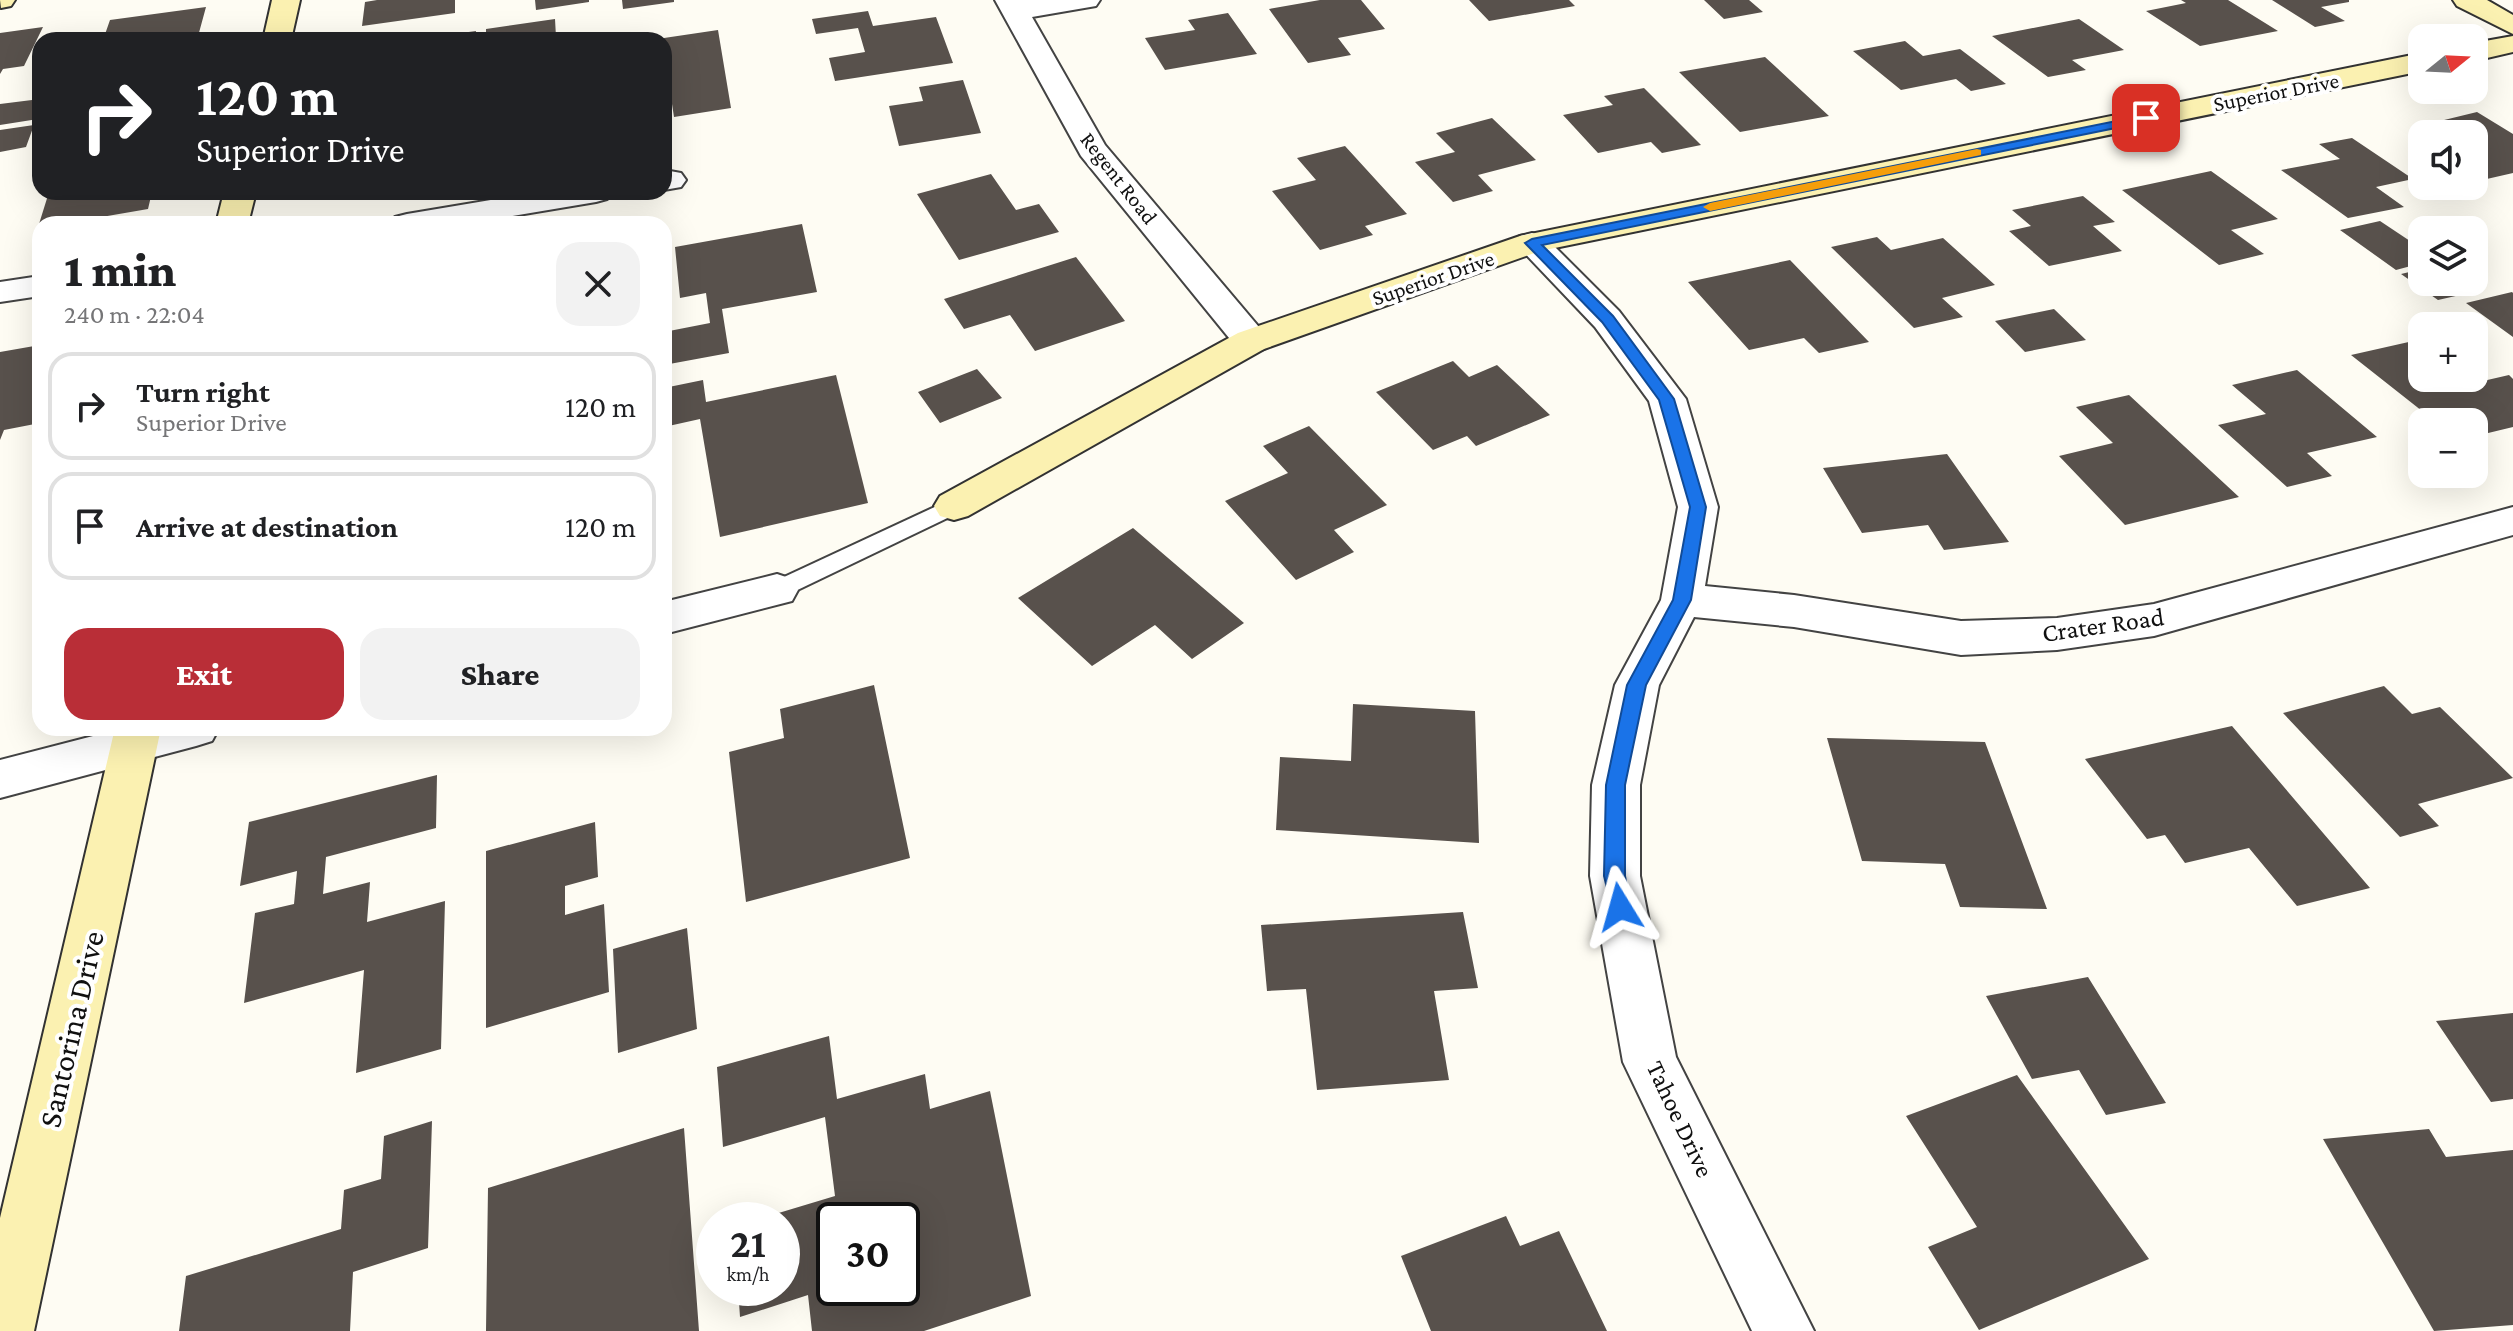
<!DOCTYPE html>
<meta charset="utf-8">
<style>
:root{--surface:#fff;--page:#f2f2f2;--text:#202124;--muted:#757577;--line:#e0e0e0;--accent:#b92e37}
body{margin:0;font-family:"Crimson Pro",serif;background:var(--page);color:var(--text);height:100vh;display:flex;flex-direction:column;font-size:30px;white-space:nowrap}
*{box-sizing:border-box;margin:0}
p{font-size:26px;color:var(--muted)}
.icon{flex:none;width:44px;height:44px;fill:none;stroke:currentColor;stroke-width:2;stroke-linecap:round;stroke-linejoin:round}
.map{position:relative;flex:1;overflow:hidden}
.drawer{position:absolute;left:32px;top:216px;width:640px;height:520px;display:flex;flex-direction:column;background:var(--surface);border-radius:24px;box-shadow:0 8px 32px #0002}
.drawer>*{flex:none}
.guide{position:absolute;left:32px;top:32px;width:640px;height:168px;border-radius:24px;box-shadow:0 8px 32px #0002;background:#202124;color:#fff;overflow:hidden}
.needle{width:52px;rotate:72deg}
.tools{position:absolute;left:2408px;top:24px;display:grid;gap:16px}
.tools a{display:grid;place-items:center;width:80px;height:80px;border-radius:16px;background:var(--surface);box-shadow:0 8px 32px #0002;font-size:40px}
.speed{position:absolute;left:696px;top:1202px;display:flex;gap:16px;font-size:40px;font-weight:700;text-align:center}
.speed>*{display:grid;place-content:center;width:104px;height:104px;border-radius:50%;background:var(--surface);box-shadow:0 8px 32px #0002;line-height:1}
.speed small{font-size:20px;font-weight:400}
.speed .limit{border:4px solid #111;border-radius:12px;background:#fff;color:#111}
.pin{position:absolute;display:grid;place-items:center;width:68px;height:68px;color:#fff;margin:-34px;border-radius:16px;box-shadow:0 4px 12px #0006}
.me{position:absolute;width:88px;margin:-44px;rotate:352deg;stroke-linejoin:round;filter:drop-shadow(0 0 6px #0008)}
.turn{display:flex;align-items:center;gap:28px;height:168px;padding:0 32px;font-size:36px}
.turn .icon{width:104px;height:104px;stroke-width:2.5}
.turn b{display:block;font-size:56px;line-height:68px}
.round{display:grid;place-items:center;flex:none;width:84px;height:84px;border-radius:24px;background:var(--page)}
.overview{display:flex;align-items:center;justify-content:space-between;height:136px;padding:0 32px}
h1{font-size:48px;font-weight:800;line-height:60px}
.cta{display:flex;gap:16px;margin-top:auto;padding:16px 32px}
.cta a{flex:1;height:92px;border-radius:24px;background:var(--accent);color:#fff;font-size:32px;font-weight:800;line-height:92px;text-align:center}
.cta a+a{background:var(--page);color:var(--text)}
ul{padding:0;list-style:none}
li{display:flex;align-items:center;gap:24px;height:108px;margin:0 16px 12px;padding:0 16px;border:4px solid var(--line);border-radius:24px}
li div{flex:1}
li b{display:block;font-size:30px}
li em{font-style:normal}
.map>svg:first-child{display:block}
</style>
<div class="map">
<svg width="2513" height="1331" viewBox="0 0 2513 1331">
<rect width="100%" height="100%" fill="#fefcf3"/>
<path fill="#58514c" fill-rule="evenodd" d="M377,0H455V13L362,26L365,2Z
M535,0H589V2L536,10Z
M622,0H674V2L623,9Z
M1320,0H1361L1385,29L1338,38L1351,55L1308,63L1269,9Z
M1469,0H1569L1575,6L1489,21Z
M1704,0H1749L1763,12L1724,19Z
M2181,0H2228L2278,31L2200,46L2146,11L2186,3Z
M2272,0H2349V2L2321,7L2345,21L2315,27Z
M206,7L197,40H103L110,20Z
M868,11L873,26L936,17L953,63L835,81L829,58L865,52L858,28L816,34L812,19Z
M1228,13L1257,54L1165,70L1145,38L1195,30L1188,20Z
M555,19L556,37L486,40V29Z
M2079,19L2124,50L2072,60L2086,70L2048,77L1992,36Z
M43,27L24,66L3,69L0,74V33Z
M718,30L731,108L674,117L672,104L664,105V38Z
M476,31L475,40H424V38Z
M1905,41L1923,56L1960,49L2006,84L1971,91L1956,79L1901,90L1853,51Z
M1765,57L1829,116L1740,132L1679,72Z
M963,80L981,133L899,146L889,106L923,101L919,87Z
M1644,88L1701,145L1662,153L1651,142L1598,153L1563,115L1613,105L1604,96Z
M40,99L38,119L0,125V104Z
M2477,112L2513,134V173L2478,181L2474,179V134H2448L2457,131L2440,121Z
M1492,118L1536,160L1478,175L1493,191L1453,202L1415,162L1455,152L1436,133Z
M34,125L26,147L0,152V130Z
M2352,138L2413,179L2376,187L2404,207L2348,218L2281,170L2340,159L2319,144Z
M1345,146L1407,214L1365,226L1373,235L1320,250L1272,191L1316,180L1297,158Z
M2211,171L2278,219L2231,230L2264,254L2219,265L2122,190Z
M991,174L1016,210L1039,204L1059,232L959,260L917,194Z
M49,192H152L148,209L61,224H39Z
M2083,196L2115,222L2093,226L2122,251L2049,266L2009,231L2031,226L2012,210Z
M2380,221L2422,249V263L2396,270L2340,230Z
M802,224L817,292L722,309L729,353L664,365V332L710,323L706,293L680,298L675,247Z
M1877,237L1891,250L1943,238L1995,285L1942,298L1963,317L1914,328L1831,247Z
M1076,257L1125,321L1035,351L1010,315L964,329L944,299Z
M1790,260L1869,342L1819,353L1804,338L1749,350L1688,282Z
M2422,269V282H2470L2482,290L2438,300L2401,274Z
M2513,293V337L2466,303L2512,292Z
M2054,309L2086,340L2025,352L1995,321Z
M2422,339V378H2474V375L2483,381L2509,375L2513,379V427L2484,434L2474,426V422L2462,417L2436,422L2351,355Z
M40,345V423L4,430L0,440V352Z
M1453,361L1469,377L1497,365L1550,415L1476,446L1467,436L1433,450L1376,392Z
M977,369L1002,398L940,423L918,392Z
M2297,370L2377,437L2307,453L2332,476L2287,487L2218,425L2266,414L2232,385Z
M836,375L868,503L720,537L700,419L664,427V388L703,380L706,402Z
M2129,395L2239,497L2125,525L2059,456L2113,443L2076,407Z
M1309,426L1387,505L1334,530L1354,552L1296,580L1225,501L1288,473L1263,446Z
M1947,454L2009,542L1944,550L1928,525L1862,533L1823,468Z
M1133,528L1244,623L1192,659L1155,625L1092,666L1018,598Z
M874,685L910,858L746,902L729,752L784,738L780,709Z
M2384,686L2412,714L2440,707L2513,778L2418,804L2439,826L2400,837L2283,713Z
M1353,704L1475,711L1479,843L1276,830L1280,757L1351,761Z
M2232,726L2370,888L2297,906L2249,848L2185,863L2165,835L2147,839L2085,759Z
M1827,738L1985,742L2047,909L1960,907L1945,864L1862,861Z
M437,775L436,828L326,857L323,894L370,882L367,922L445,901L441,1049L356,1073L364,970L244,1003L255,913L294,904L297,871L240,886L249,822Z
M595,822L598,877L565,886V915L604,904L609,992L486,1028V851Z
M1463,912L1478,988L1434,991L1449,1080L1317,1090L1306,989L1267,991L1261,925Z
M687,928L697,1029L618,1053L613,949Z
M2088,977L2166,1103L2106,1115L2079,1070L2032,1079L1986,996Z
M2513,1013V1099L2491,1102L2436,1021Z
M829,1036L837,1099L925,1074L930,1109L990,1091L1031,1296L924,1331H812L808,1295L740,1317L738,1288H782V1220L759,1219L835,1196L825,1117L723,1147L717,1067ZM834,1220H902V1288H834Z
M2017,1075L2149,1259L1979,1330L1928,1247L1977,1227L1906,1116Z
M432,1121L428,1248L353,1272L350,1331H179L186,1276L341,1229L344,1190L381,1179L384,1136Z
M684,1128L699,1331H486L488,1188Z
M2429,1129L2446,1157L2513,1150V1325L2434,1331L2323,1139Z
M1506,1216L1520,1246L1559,1231L1607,1331H1431L1401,1256Z"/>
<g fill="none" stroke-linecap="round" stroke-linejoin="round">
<defs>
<path id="lane" d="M954,498L962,501L965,506L962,511L785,596L777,599L769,596L766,590L769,584Z"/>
<path id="street" d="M995,0H1100L1096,6L1032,17L1105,145L1264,333L1269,341L1264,349L1251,352L1238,349L1081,156Z
M670,171L681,173L686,180L681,187L664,190V172Z
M539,192H612L607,199L596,202L465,224H391L395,217L407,214Z
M1532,233L1544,236L1619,311L1686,399L1718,507L1705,586L1794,595L1961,621L2057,618L2154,604L2513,507V535L2154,636L2057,650L1961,655L1794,627L1694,617L1659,685L1640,785V876L1676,1057L1814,1331H1752L1623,1062L1590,876L1592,785L1615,685L1661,600L1678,507L1649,401L1595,327L1515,243L1520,236Z
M40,276V296L0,302V282Z
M777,574L792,579L798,590L792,601L664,634V602Z
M124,728H219L212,741L196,746L0,798V760Z"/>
<path id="secondary" d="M0,0H15L11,6L1,8Z
M272,0H300L291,40H263Z
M2453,0H2487L2513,15V34L2457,6Z
M2513,36V52L2474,61V43Z
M2422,53V71L1540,251L1264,349L968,516L954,520L940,516L934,506L940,496L1238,333L1520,236Z
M224,192H256L248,224H216Z
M115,728H161L34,1331H0V1218Z"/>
</defs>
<use href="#lane" stroke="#434343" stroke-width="4"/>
<use href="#street" stroke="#434343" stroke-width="4"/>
<use href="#secondary" stroke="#323232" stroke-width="4"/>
<use href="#lane" fill="#fff" fill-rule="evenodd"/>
<use href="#street" fill="#fff" fill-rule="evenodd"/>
<use href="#secondary" fill="#fbf1b1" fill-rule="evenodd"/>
</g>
<path fill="#1a73e8" stroke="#114b97" stroke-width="2" d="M2146,115L2152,118L2150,121L1542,245L1613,316L1674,399L1706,507L1691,600L1646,685L1625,785V876L1631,907L1628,913L1620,916L1613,913L1604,876L1606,785L1627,685L1673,600L1690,507L1659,400L1602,322L1525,243L1532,239Z"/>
<path fill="#f59e0b" d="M1977,149L1981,150V155L1710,211L1703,207L1710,203Z"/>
<g text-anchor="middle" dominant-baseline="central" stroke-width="8" stroke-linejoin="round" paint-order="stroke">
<g font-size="22" fill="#101010" stroke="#fff">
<text transform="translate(2276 92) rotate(-11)">Superior Drive</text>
<text transform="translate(1119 178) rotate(52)">Regent Road</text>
<text transform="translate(1433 278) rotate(-19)">Superior Drive</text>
</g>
<g font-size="26" fill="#101010" stroke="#fff">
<text transform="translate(2103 625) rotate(-8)">Crater Road</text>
<text transform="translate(1680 1119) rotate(65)">Tahoe Drive</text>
</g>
<g font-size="32" fill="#101010" stroke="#fff">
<text transform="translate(71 1029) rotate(-77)">Santorina Drive</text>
</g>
</g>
</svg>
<div class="tools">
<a><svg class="needle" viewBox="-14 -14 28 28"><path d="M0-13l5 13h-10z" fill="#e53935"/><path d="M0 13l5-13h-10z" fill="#757577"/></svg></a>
<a><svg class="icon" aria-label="sound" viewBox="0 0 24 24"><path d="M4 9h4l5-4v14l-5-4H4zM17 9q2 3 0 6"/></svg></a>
<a><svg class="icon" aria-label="layers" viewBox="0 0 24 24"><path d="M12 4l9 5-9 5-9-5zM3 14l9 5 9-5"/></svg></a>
<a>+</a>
<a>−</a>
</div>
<div class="speed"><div>21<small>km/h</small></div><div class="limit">30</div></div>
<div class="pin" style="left:2146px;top:118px;background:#d93025"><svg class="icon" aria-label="arrive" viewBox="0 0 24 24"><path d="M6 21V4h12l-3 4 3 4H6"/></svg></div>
<svg class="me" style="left:1620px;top:907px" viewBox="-20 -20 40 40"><path d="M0-17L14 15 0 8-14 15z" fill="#1a73e8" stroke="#fff" stroke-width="4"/></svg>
<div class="guide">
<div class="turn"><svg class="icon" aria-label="right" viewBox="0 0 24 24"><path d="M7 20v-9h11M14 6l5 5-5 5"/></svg><div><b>120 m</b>Superior Drive</div></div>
</div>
<section class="drawer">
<div class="overview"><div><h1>1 min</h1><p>240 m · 22:04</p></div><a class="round"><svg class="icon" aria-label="close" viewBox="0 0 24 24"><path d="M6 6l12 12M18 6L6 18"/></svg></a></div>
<ul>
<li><svg class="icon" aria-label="right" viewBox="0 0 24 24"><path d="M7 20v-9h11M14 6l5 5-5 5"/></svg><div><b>Turn right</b><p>Superior Drive</p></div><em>120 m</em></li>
<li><svg class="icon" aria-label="arrive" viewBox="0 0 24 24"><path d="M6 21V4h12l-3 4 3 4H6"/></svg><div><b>Arrive at destination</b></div><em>120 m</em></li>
</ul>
<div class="cta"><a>Exit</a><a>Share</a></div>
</section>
</div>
